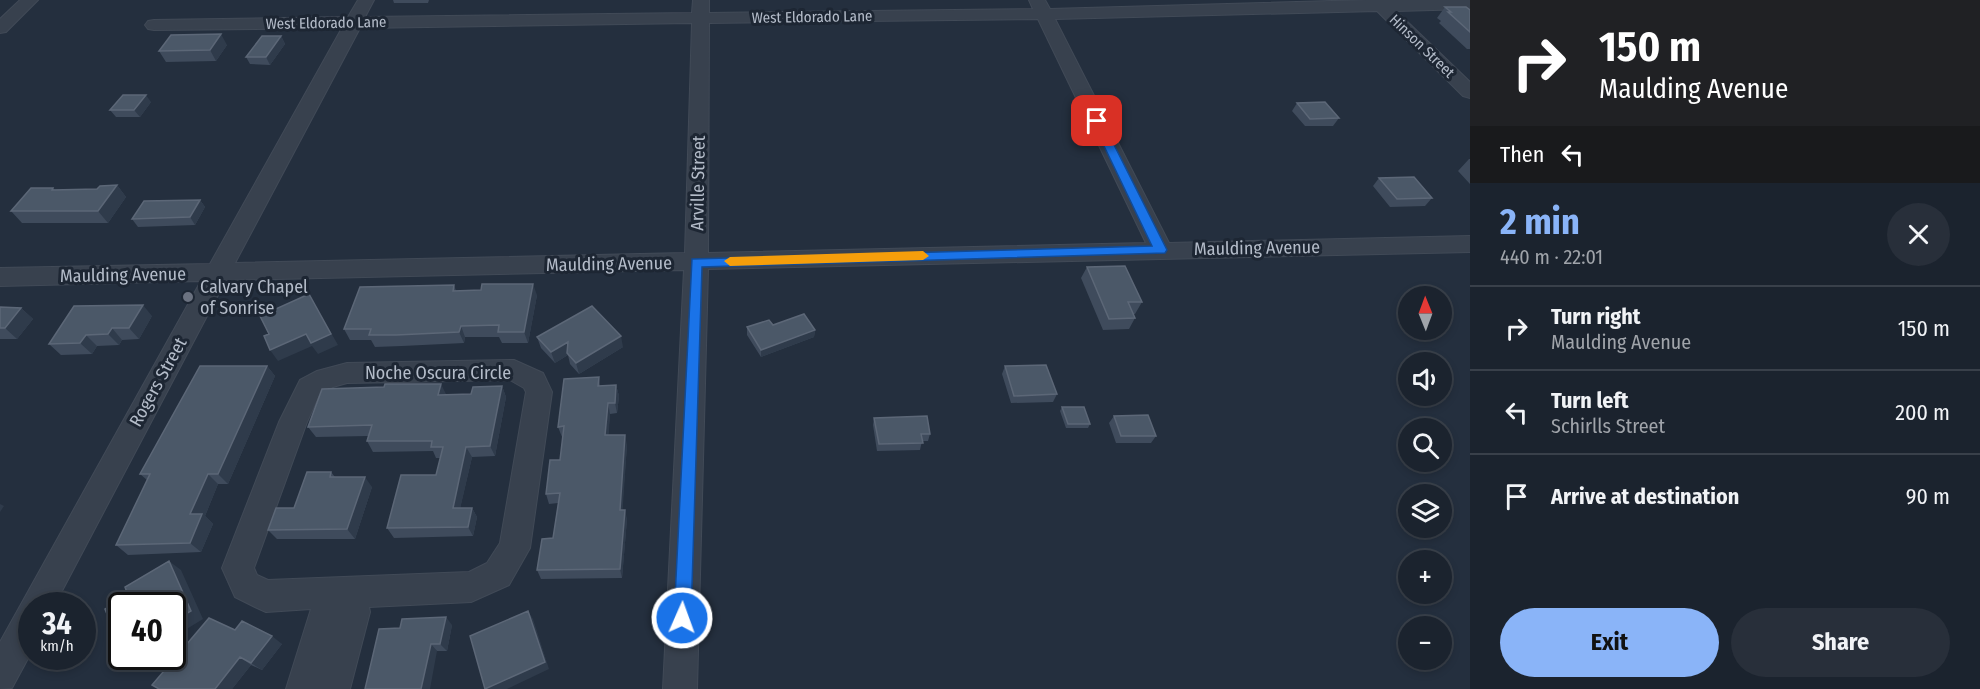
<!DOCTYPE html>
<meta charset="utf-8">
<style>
:root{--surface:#1b232e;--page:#282f3a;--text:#f1f3f6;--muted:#a0a4aa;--line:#39404a;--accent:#8ab4f8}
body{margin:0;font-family:"Fira Sans Condensed",sans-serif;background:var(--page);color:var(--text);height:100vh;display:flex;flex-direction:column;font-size:22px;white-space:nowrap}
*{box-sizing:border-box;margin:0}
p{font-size:20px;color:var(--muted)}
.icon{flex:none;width:33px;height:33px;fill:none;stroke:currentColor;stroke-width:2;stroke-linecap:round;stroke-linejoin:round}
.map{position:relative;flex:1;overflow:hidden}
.panel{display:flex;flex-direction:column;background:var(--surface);width:510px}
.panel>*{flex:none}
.top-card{background:#202124;color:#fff;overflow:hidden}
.needle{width:39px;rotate:359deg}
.fabs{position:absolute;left:1398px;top:286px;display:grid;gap:12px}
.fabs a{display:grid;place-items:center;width:54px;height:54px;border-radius:50%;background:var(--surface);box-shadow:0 3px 9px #0003,0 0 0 2px var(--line);font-size:30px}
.speed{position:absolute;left:18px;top:592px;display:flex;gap:12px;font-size:30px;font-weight:700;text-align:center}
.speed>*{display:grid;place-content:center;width:78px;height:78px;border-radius:50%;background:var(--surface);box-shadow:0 3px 9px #0003,0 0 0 2px var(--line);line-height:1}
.speed small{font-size:15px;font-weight:400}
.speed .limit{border:3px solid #111;border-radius:9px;background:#fff;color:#111}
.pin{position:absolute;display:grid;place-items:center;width:51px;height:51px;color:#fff;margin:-26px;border-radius:12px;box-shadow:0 3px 9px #0006}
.me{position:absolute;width:66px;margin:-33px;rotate:2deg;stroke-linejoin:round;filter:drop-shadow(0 0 4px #0008)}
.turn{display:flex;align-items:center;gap:21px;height:126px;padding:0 30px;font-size:27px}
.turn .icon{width:78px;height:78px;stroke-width:2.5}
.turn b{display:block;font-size:42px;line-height:51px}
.then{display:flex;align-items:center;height:57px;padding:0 30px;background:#0003;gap:12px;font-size:22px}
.round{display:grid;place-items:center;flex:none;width:63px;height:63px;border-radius:32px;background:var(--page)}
.summary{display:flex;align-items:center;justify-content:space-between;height:102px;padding:0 30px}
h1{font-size:36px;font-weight:700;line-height:45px;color:var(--accent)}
.action{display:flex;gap:12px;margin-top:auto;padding:12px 30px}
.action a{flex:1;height:69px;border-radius:36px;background:var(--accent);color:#111;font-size:24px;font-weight:700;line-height:69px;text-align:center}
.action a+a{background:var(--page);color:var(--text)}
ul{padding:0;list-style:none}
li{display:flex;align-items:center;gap:18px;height:84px;padding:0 30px;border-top:2px solid var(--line)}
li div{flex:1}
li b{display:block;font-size:22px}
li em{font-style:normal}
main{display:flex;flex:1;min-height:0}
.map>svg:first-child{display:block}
</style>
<main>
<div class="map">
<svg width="1470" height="689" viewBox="0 0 1470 689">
<rect width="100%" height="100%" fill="#242f3e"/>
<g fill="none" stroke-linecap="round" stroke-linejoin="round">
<defs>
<path id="minor" d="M20,0H38L6,32L0,33V19Z
M358,0H374L365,17L692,13L693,0H709V13L1033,9L1029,0H1045L1050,9L1367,0H1470V9L1396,11L1470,82V98L1463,96L1377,11L1055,19L1169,243L1470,236V252L708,269L697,689H663L684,270L226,280L54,606H32V651L12,688L0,689V642L201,281L0,286V268L210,264L342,28L154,30L148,29L145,25L148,21L154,20L348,17ZM1038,19L1146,243L708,253L709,23ZM692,23L685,253L235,263L360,28Z
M514,360L543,373L552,392L530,548L509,585L471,602L369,607L370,612L350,689H286L311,609L266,612L255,607L235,597L222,568L279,422L300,380L317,371L347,363ZM510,380L524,388L526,392L500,543L487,563L469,572L268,580L257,575L254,568L307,422L319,395L333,387L347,383Z"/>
</defs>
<use href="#minor" stroke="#414a57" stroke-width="2"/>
<use href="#minor" fill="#38414e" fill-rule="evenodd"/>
</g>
<path fill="#3f4b5c" d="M393,0H429L428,3H394Z
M1445,7L1470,10V49H1467L1439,23L1441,21L1437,18Z
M281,36L285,44L270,65L250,64L246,57Z
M227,45L216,61L166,62L159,51Z
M151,102L140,117H116L110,110Z
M1297,103L1339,118L1333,126H1305L1292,111Z
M1469,159H1470V184L1458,171Z
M1379,178L1432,198L1425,206L1390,207L1373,186Z
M117,185L126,197L108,223H22L11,211L53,188L55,190L97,189Z
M200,200L205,207L195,225L138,227L132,219Z
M1087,267L1142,302L1135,314H1133L1135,318L1129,329L1103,330L1081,278Z
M454,285L456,291L537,295L528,343H502L499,337H465L464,343L402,346L375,347L371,340H350L344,329Z
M0,307L21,308L33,319L17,339H0Z
M152,316L139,339L122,340L119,345L97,346L92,354L61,355L49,344Z
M773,325L815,330L814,337L761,357L747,335V327Z
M537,337L623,347L579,374L570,364L568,355L555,363L541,348Z
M267,366L275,376L228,484H218L205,516L213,524L201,552L128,555L116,545L147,480L140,474Z
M1005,366L1057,394L1053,402L1011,403L1002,374Z
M599,377L600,386L616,385L619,396L617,413L610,414L608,435L627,445L622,510L627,519L622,578L541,579L537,570L553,538L558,503L549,504L546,494L560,460L563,437H562L558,427Z
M502,386L506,397L495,456L472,457L460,508H472L477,517L473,536L394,538L387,528L436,475L440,458H436L433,451L373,452L367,441L368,436L316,437L308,427L446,395L471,394Z
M1062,407L1090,424L1088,428H1066L1060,411Z
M1114,416L1156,436L1151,443H1116L1109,423Z
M874,418L930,434L928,441H922L920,450L877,451L873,425Z
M331,472L335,477L372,487L355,539H277L268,530L294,508Z
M452,625L447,651H437L400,628Z
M235,630L282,644L262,670L251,665L232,689Z"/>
<path fill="#2f3b4b" d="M221,34L227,45L216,61L210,50Z
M281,36L285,44L270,65L266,57Z
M146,95L151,102L140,117L134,110Z
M117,185L126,197L108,223L98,211Z
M200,200L205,207L195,225L190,217Z
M533,284L537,295L528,343L524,332Z
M309,294L338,345L318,354L312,346L278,361L270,350L306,334Z
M143,305L152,316L139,339L129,328Z
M21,308L33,319L17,339L5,328Z
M461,326L465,337L464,343L459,332Z
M112,328L122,340L119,345L108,334Z
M815,330L814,337L761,357V350Z
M86,335L97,346L92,354L80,343Z
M621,336L623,347L579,374L576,363Z
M568,342L567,353L568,355L555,363L551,352Z
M267,366L275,376L228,484L218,474Z
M441,384L446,394L438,395Z
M616,385L619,396L617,413L615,403Z
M502,386L506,397L495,456L490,446Z
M608,403L610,414L608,446L605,435Z
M625,435L627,445L622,519L620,510Z
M466,447L472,457L458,518L453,508Z
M208,474L218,484L205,516L213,524L201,552L190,543V514Z
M365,477L372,487L355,539L347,529Z
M0,504L4,506L0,512Z
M472,508L477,517L473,536L468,527Z
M625,510L627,519L622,578L620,569Z
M169,561L181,570L203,619L172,638V622Z
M528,611L533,619L549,669L507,689H486Z
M446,617L452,625L447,651L440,644Z
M272,636L282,644L262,670L251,663Z
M431,644L437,651L430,689H421Z
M128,657H143L136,661Z
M240,657L251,665L232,689H215Z"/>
<path fill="#4b5868" stroke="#5c6777" stroke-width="1.5" d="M1445,7H1466L1470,10V32L1448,12H1451Z
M221,34L210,50L159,51L171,35Z
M262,36H281L266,57H246Z
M123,95H146L134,110H110Z
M1325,102L1339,118L1310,119L1297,103Z
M1414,177L1432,198L1397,199L1379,178Z
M117,185L98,211H11L31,188H53L52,190L97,189L100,186Z
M200,200L190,217L132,219L144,201Z
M1125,266L1142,302H1128L1135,318L1109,319L1087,267Z
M482,284H533L524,332H498L499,325L461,326L459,332L396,335H369L371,329H344L360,287L454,285L453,291L481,290Z
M309,294L331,334L311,343L306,334L270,350L264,336L269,334L260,316Z
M143,305L129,328H112L108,334L86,335L80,343L49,344L74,306Z
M592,306L621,336L576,363L567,353L568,342L551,352L537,337Z
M0,307L21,308L5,328H0Z
M804,314L815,330L761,350L747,327L769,320L773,325Z
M1046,365L1057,394L1014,396L1005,366Z
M200,366H267L218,474H208L190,514H202L190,543L116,545L150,474H140Z
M599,377L598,386L616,385L615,403H608L605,435H625L620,510H625L620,569L537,570L542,539L553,538L560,493L546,494L550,460H560L564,426L558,427L564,379Z
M385,384H441L438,395L471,394L473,387L502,386L490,446L466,447L453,508H472L468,527L387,528L401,475H436L443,447H431L432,441H367L372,425L308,427L322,389L384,387Z
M1062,407H1084L1090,424H1068Z
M1148,415L1156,436H1121L1114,416Z
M927,416L930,434H921L923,443L879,444L874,418Z
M307,472H331L330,477H365L347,529L268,530L276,508H294Z
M169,561L191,611L172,622V606H122V652L105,609L128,595L125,587Z
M528,611L545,662L485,689L470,636Z
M446,617L440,644H431L421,689H365L379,629L400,628L402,619Z
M209,618L235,630L242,621L272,636L251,663L240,657L215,689H159L152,685Z"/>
<path fill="#1a73e8" stroke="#114b97" stroke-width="1.5" d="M1097,118L1102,121L1167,250L1165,253L702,267L691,618L689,624L682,627L676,624L674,618L692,259L1152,246L1092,121Z"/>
<path fill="#f59e0b" d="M923,251L929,256L923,260L730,266L724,261L730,257Z"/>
<circle fill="#6b7280" stroke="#1d2633" stroke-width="2" cx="188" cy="297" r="6"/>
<g text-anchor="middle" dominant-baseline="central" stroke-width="6" stroke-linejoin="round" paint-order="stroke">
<g font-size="15" fill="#b4bcc9" stroke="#1d2633">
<text transform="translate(812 17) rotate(-1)">West Eldorado Lane</text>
<text transform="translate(326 23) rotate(-1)">West Eldorado Lane</text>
<text transform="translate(1422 46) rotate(44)">Hinson Street</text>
</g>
<g font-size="18" fill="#b4bcc9" stroke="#1d2633">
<text transform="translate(698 183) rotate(-89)">Arville Street</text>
<text transform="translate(1257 248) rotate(-1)">Maulding Avenue</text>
<text transform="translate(609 264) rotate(-1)">Maulding Avenue</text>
<text transform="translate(123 275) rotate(-1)">Maulding Avenue</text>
<text x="438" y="373">Noche Oscura Circle</text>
<text transform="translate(158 382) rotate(-61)">Rogers Street</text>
</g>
<g font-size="18" fill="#b4bcc9" stroke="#1d2633" text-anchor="start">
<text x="200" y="287">Calvary Chapel<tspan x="200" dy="21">of Sonrise</tspan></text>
</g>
</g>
</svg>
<div class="fabs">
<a><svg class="needle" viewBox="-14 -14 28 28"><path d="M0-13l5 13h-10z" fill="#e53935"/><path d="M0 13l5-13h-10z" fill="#a0a4aa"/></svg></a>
<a><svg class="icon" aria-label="sound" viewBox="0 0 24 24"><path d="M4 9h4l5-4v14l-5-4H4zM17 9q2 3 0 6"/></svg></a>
<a><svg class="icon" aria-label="search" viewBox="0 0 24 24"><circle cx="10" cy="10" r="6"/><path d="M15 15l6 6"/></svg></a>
<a><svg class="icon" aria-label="layers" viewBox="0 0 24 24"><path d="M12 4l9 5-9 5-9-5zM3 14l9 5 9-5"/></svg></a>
<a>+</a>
<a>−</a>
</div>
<div class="speed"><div>34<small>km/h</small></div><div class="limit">40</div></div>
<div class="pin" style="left:1097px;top:121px;background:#d93025"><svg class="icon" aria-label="arrive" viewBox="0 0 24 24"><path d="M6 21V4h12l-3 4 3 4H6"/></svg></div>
<svg class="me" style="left:682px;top:618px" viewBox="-20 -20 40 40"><circle r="17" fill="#1a73e8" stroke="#fff" stroke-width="3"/><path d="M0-11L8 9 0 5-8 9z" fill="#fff"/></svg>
</div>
<section class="panel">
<div class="top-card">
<div class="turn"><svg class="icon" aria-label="right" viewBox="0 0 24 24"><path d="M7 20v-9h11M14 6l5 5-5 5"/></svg><div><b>150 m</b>Maulding Avenue</div></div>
<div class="then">Then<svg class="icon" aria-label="left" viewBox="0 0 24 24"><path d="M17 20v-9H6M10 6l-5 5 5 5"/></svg></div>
</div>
<div class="summary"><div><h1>2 min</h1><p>440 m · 22:01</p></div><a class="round"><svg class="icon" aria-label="close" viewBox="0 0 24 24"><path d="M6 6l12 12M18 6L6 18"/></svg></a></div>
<ul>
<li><svg class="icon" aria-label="right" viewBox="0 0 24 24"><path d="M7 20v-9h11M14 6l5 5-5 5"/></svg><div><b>Turn right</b><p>Maulding Avenue</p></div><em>150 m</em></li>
<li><svg class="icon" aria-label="left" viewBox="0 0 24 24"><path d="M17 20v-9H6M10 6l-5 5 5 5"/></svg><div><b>Turn left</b><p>Schirlls Street</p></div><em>200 m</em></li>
<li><svg class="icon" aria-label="arrive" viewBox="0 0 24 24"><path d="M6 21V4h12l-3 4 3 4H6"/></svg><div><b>Arrive at destination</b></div><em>90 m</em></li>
</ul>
<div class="action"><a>Exit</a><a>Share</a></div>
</section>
</main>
